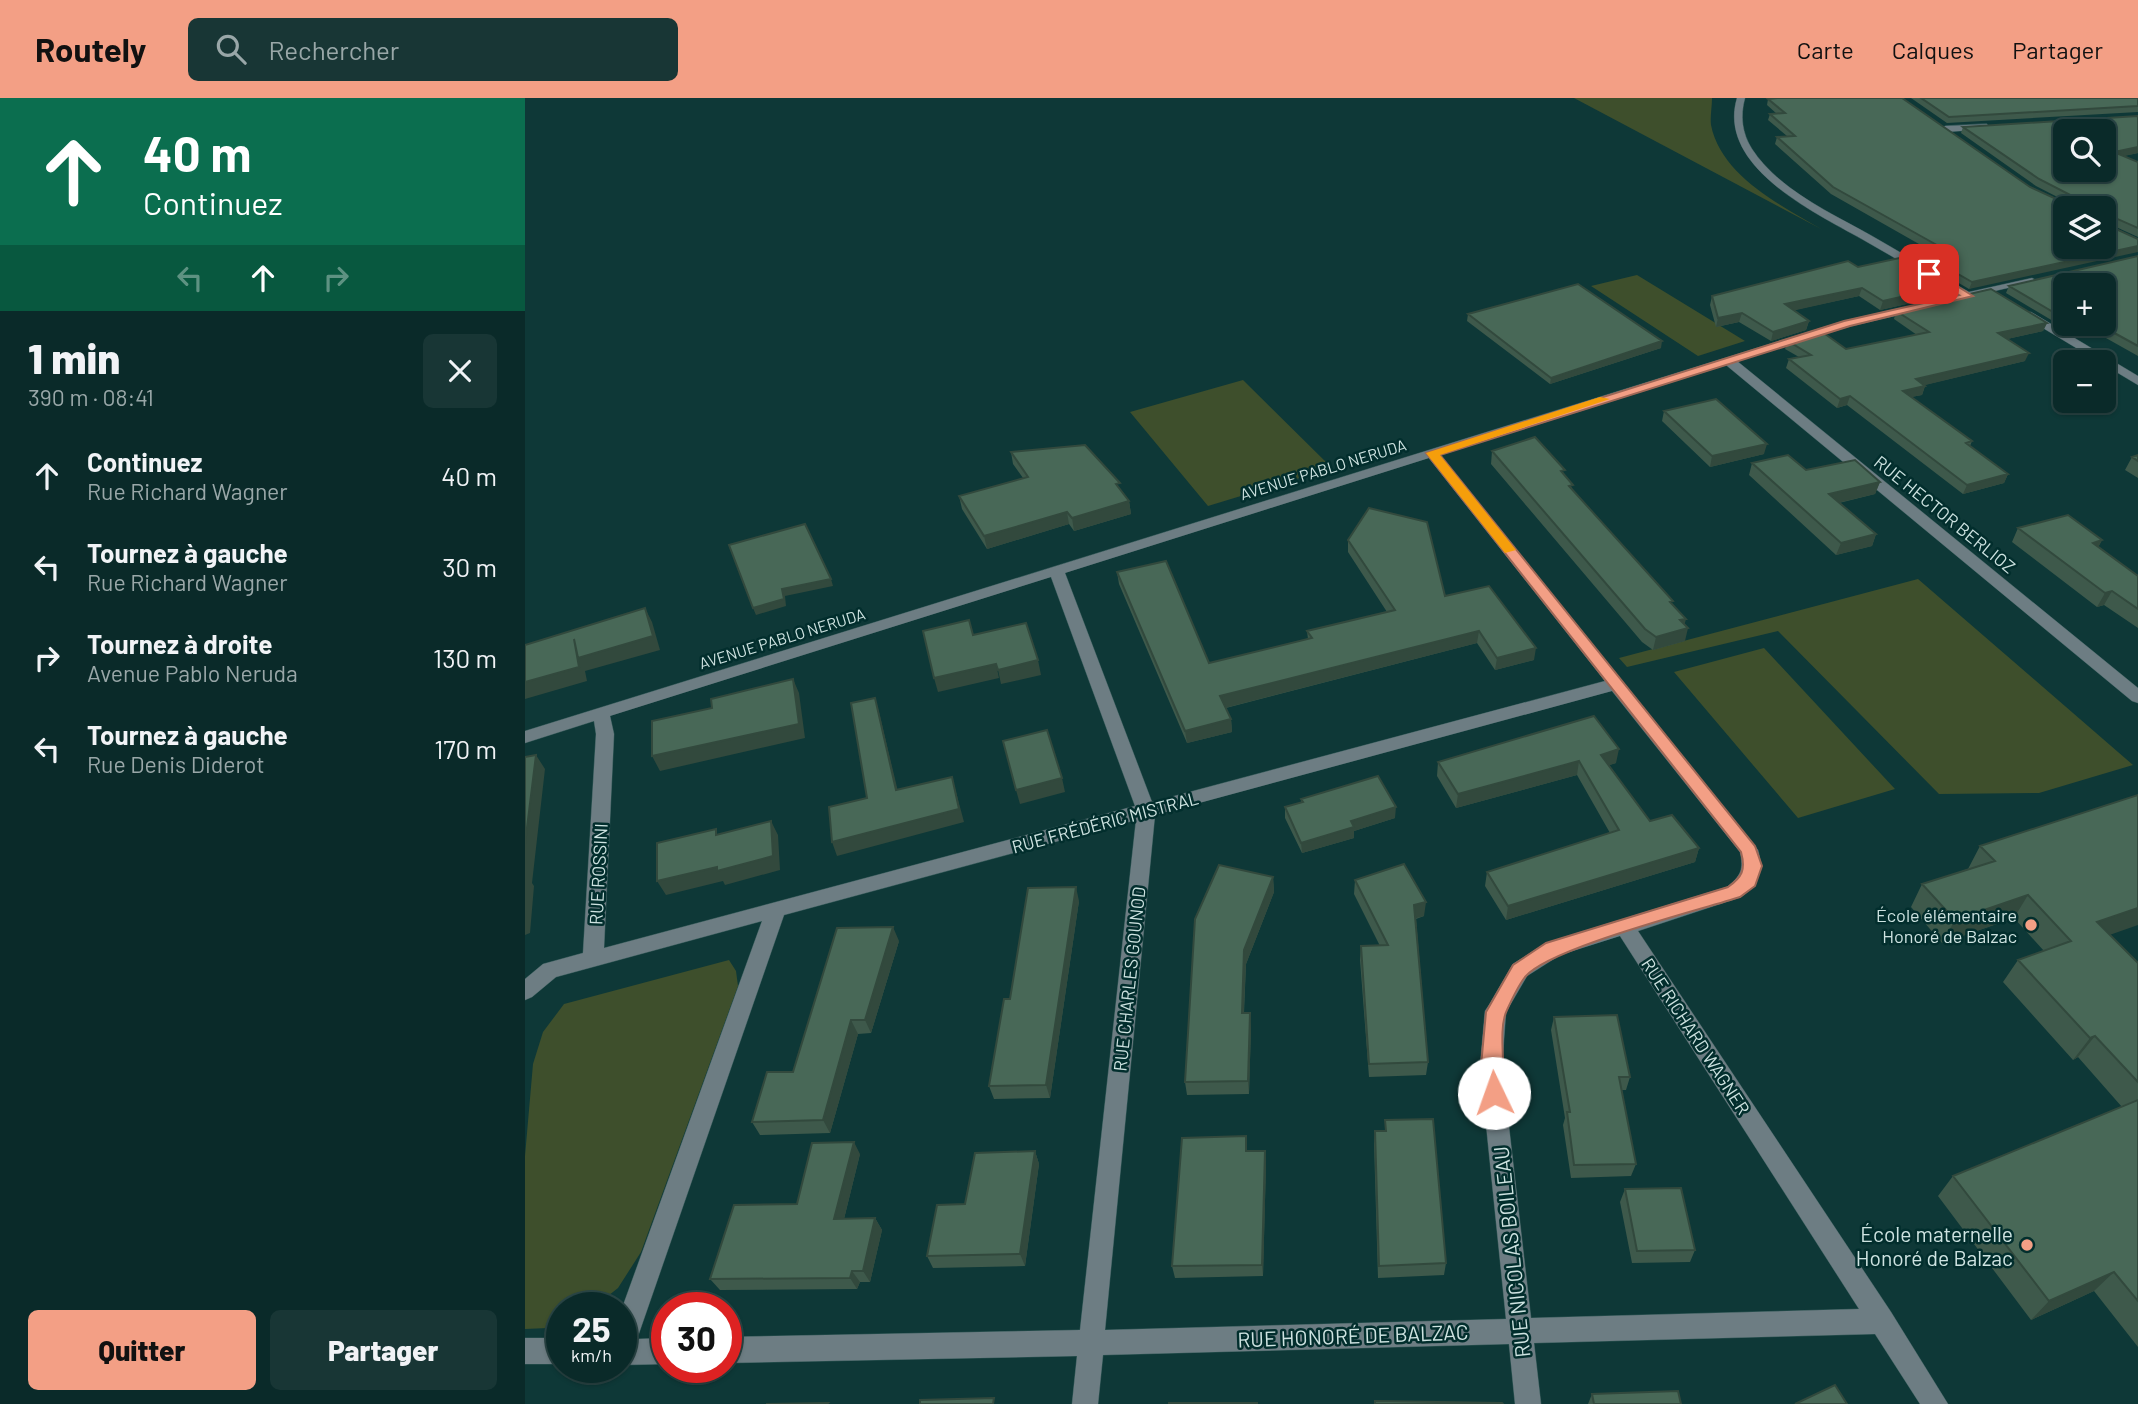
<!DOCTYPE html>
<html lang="fr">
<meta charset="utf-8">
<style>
:root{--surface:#0a2a29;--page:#183635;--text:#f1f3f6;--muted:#99a7a8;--line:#2a4646;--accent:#f39f85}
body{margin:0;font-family:Barlow,sans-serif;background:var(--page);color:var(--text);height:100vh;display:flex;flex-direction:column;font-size:26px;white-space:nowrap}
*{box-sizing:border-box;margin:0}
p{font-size:23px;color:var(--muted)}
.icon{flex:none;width:38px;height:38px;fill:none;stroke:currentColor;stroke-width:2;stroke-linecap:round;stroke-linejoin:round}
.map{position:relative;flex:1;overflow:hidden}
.panel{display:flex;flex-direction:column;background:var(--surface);width:525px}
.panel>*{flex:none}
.top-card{background:#0b6e4f;color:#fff;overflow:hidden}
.controls{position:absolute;left:1528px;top:21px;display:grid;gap:14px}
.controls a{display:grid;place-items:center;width:63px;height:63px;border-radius:10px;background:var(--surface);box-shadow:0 2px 5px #0004,0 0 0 2px var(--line);font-size:35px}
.speed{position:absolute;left:21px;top:1194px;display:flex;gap:14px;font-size:35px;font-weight:700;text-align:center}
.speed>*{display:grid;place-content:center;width:91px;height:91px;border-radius:50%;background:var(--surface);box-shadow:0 2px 5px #0004,0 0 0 2px var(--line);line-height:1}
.speed small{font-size:18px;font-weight:400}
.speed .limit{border:10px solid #d22;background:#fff;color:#111}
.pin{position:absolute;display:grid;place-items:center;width:60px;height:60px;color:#fff;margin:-30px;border-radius:14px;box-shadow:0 4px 10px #0006}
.me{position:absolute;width:77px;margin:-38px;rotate:357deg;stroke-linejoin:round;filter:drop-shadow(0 0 5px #0008)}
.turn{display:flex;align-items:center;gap:24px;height:147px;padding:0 28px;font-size:32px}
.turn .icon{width:91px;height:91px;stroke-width:2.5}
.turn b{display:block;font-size:49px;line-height:60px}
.lanes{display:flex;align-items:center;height:66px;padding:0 28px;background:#0003;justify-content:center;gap:35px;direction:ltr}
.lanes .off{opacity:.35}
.round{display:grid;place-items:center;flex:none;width:74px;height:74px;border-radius:10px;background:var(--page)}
.summary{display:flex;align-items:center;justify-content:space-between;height:119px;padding:0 28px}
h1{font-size:42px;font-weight:800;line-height:52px}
.cta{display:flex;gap:14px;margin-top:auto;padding:14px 28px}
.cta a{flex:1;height:80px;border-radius:10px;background:var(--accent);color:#111;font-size:28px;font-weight:800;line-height:80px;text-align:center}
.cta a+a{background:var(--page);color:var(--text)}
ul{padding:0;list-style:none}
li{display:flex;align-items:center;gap:21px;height:91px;padding:0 28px}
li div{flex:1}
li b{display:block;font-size:26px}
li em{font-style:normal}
header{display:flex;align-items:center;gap:42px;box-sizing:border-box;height:98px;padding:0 35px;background:var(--accent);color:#111}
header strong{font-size:33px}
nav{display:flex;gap:38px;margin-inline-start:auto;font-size:24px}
.search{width:490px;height:63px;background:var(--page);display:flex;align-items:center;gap:18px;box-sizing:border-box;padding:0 24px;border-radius:10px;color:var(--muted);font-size:26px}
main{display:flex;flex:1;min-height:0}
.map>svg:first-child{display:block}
</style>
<header>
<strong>Routely</strong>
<div class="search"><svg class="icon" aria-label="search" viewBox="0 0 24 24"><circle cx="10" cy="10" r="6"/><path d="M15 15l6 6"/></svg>Rechercher</div>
<nav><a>Carte</a><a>Calques</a><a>Partager</a></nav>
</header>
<main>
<section class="panel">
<div class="top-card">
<div class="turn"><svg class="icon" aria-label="ahead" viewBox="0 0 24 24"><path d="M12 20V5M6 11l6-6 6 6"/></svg><div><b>40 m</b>Continuez</div></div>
<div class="lanes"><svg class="icon off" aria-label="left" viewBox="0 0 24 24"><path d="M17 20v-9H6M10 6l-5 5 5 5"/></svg><svg class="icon" aria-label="ahead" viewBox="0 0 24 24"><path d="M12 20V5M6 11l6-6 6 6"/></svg><svg class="icon off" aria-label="right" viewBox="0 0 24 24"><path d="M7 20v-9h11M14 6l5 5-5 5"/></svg></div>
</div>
<div class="summary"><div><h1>1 min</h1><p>390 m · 08:41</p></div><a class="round"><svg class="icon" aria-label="close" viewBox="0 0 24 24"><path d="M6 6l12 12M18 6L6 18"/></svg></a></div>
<ul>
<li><svg class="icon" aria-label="ahead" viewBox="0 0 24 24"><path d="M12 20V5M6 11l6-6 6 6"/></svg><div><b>Continuez</b><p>Rue Richard Wagner</p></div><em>40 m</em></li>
<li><svg class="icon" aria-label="left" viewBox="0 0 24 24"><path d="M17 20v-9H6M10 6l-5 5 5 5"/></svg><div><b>Tournez à gauche</b><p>Rue Richard Wagner</p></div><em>30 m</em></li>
<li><svg class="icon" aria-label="right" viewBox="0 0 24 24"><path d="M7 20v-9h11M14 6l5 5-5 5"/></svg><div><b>Tournez à droite</b><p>Avenue Pablo Neruda</p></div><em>130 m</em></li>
<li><svg class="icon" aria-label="left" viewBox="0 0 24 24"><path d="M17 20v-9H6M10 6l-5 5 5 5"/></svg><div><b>Tournez à gauche</b><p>Rue Denis Diderot</p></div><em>170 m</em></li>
</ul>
<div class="cta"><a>Quitter</a><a>Partager</a></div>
</section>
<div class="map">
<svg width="1613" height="1306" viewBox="0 0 1613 1306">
<rect width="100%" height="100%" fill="#0e3837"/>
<path fill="#3e4f2c" d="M1049,0H1187C1187,9 1185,19 1186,27C1196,78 1257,108 1298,132Z
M1112,177L1220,243L1173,258L1066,188Z
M718,282L807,370L683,408L605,314Z
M1393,481L1608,667L1514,695L1414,696L1253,533L1102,569L1094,560Z
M1239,550L1370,691L1273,720L1149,574Z
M204,862L211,873L213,888L116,1154L93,1190L69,1209H37V1224L23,1230L0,1231V1058L8,966L18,934L39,906Z"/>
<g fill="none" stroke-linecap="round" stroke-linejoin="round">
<defs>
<path id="minor" d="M1212,0H1220C1215,18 1217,35 1227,51C1254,92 1306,115 1347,138C1380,157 1412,176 1444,194L1507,180L1513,183L1439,200C1406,182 1374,162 1342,144C1293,116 1191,70 1212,0Z
M1462,26L1465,31L1420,34L1416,31L1420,28Z
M1395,206L1399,207V211L1326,228L1212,263L1613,590V605L1607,603L1201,267L915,357L1233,752C1239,773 1233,786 1216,799L1113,833L1366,1214L1423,1306H1395L1350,1236L1009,1245L1016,1306H990L984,1246L578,1257L573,1306H547L552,1258L201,1265V1239L555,1232L611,722L259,817L112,1241L142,1240V1266L96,1267V1213L237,823L31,879L7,899L0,902V881L18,866L58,855L71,636L69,623L0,645V633L1319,223ZM904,360L1080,583L627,704L540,475ZM526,479L610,708L79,850L89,636L85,618ZM1087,593L1215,754C1219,771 1216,778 1202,789L1021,845L988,866L964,907L960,913L955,968L981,1221L580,1232L630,717ZM1095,838L1334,1211L1006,1220L977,968L981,914L1002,878L1035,857Z
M1498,214H1506L1613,278V287L1498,218Z
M0,1240H37V1266H0Z"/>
</defs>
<use href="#minor" stroke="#315756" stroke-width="1"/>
<use href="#minor" fill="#6d7d83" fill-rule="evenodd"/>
</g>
<path fill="#3e594b" d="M1386,0H1613V14L1422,25Z
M1243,1L1505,89L1542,106H1546L1511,88L1436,35L1438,29L1613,55L1598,58L1613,64V139L1580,124L1444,191L1396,163L1398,156L1408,154L1306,96L1250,46L1252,39L1262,38L1243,22L1245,16H1252L1242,7Z
M1613,158V258L1556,226H1578L1540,187V226L1538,229L1481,195L1484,188Z
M1333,169L1429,187L1426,196L1355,212L1334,198L1269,212L1284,223L1281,232L1246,243L1214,224L1191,229L1185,207L1187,198Z
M1371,213L1522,225L1518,233L1482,241L1500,263L1399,287L1400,288L1397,297L1386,299L1447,343L1445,348L1483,376L1479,385L1438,396L1322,307L1312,310L1261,270L1264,261L1274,259L1260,251L1263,243L1321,251L1392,237L1369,221Z
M943,216L1136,250L1025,286L942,223Z
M1139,313L1239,356L1185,369L1137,323Z
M967,353L1039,377L1048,392L1147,506L1159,526L1160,543L1128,552L1117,544L966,366Z
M486,354L596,393L604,403L606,416L549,433L544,426L462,451L437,411L434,398L498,380L488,366Z
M1613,357V380L1600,372L1607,359Z
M1227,365L1355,384L1350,396L1314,405L1351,436L1347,448L1311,457L1224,377Z
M1493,430L1577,442L1573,449L1613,478V530L1579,507L1572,509L1487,444Z
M823,442L920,498L1009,562L970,572L952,545L701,610L706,621L707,634L662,645L594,486L592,474L684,565L783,541L782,533L862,514L823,454Z
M1069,618L1091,665L1084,667L1125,723L1174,750L1170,764L981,822L960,788L962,774L1085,735L1052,677L931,710L912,678L913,664Z
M776,701L870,720L829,733V740L777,755L760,720V709L776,705Z
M1455,748L1585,837L1613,865V1249L1569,1193L1506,1222L1413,1098L1428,1078L1597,1009L1553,959L1548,962L1478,884L1493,862L1519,853L1489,820L1417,845L1386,809L1397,786L1443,771Z
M748,779L749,794L721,866L719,915L726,929L724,996L662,997L660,984Z
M830,782L899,818L891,821L903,964L901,977L844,979L835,862L836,848H855L829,796Z
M554,803L525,1000L469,1001L464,988L485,901Z
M374,843L346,935L333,936L305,1035L235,1037L227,1024Z
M1029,919L1105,979L1101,992H1097L1111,1066L1106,1078L1046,1080L1038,1027L1040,1020L1026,932Z
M860,1022L921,1165L919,1177L853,1180L849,1046L850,1033H860Z
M510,1053L514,1066L500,1168L408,1170L402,1158L440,1106Z
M722,1053H740L741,1066L738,1178L650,1180L647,1168Z
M335,1056L319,1121L350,1120L357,1132L345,1184H335L332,1191L195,1192L185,1181L272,1106Z
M1100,1091L1170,1152L1165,1164L1107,1165L1095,1104Z
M1067,1296L1156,1306H1063Z"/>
<path fill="#32493d" d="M1613,49V55L1586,61L1589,54Z
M1613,148V154L1444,191L1447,184Z
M1429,187L1426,196L1355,212L1358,203Z
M1337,190L1334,198L1258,215L1260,206Z
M1217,215L1214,224L1191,229L1193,220Z
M1284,223L1281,232L1246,243L1248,234Z
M1540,224V226H1555L1538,229Z
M1522,225L1518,233L1469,244L1473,235Z
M1137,243L1136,250L1025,286L1026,280Z
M1504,255L1500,263L1388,290L1391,281Z
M1400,288L1397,297L1375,301L1378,293Z
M1325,298L1322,307L1312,310L1315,301Z
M1242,346L1239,356L1185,369L1187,358Z
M1483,376L1479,385L1438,396L1442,387Z
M1355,384L1350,396L1300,408L1304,396Z
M604,403L606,416L549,433L547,420Z
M542,414L544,426L462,451L459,438Z
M1351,436L1347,448L1311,457L1316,445Z
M1577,442L1570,456L1568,445Z
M306,481L308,488L260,498L261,508L231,517L228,510L257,491Z
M1587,493L1579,507L1572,509L1580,495Z
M120,510L127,524L135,552L60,573L62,583L0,601V584L49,541Z
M1161,521L1158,532L1163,530L1160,543L1128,552L1131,539L1155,522Z
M954,533L952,545L696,611L695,598Z
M1011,550L1009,562L970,572L972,560Z
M513,562L516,577L476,586L473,572Z
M471,566L474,580L413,594L409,580Z
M268,581L274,595L280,640L135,673L127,658Z
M350,600L354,614L376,706L371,692Z
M706,621L707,634L662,645L660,633Z
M1094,651L1091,665L1073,671L1076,657Z
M11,657L20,671L7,785L9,788L5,835L0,837V746Z
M1054,663L1052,677L931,710L933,696Z
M427,679L439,724L312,758L307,744Z
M537,680L540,694L495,706L491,692Z
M871,709L870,720L829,733V740L777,755L776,745L826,723Z
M246,723L253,737L255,772L200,787L198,783L141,797L132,783Z
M1174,750L1170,764L981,822L983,808Z
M748,779L749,794L721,866L718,929L717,915L719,852Z
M551,789L554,803L525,1000L521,987Z
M1503,797L1489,820L1417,845L1430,822Z
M901,804L899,818L888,821L889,807Z
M1613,810V827L1556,847L1572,824Z
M368,829L374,843L346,935L340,922Z
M725,915L726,929L724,996L723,983Z
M326,922L333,936L305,1035L298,1022Z
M1570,938L1553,959L1548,962L1565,940Z
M329,1044L335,1056L316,1133L309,1121Z
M510,1053L514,1066L500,1168L495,1156Z
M740,1053L741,1066L738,1178L737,1167Z
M350,1120L357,1132L345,1184L338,1173Z
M327,1173L335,1184L332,1191L325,1180Z
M1589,1174L1569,1193L1506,1222L1524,1203Z"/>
<path fill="#486857" stroke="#32493d" stroke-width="2" fill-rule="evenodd" d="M1252,0H1377L1505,89L1542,106H1553L1555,102L1514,81L1438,29L1613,18V49L1589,54L1613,64V130L1579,115L1580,126L1613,141V148L1447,184L1398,156L1419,151L1308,89L1252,39L1270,38L1245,16L1260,15L1243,1ZM1540,33H1578V72H1540ZM1540,110H1578V149H1540Z
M1396,0H1613V8L1424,19Z
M1613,158V248L1573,226H1578V187H1540V221L1484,188Z
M1379,159L1429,187L1358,203L1337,190L1260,206L1284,223L1248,234L1217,215L1193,220L1187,198L1323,163L1333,169Z
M1053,186L1137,243L1026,280L943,216Z
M1466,191L1522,225L1473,235L1504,255L1391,281L1400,288L1378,293L1447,343L1441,345L1483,376L1442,387L1325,298L1315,301L1264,261L1286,257L1263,243L1296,233L1321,251L1404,234L1371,213Z
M1191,301L1242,346L1187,358L1139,313Z
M1010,339L1040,372L1036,373L1048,387L1044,388L1148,503L1145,504L1161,521L1155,522L1163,530L1131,539L1120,531L967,353Z
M560,347L595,385L591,386L604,403L547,420L542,414L459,438L434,398L503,379L486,354Z
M1263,357L1281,372L1330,362L1355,384L1304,396L1351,436L1316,445L1227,365Z
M1613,357V363L1607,359Z
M844,410L902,424L920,498L964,488L1011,550L972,560L954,533L695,598L706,621L660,633L592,474L641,463L684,565L787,540L782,533L870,512L823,442Z
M1543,417L1577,442L1568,445L1613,478V511L1587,493L1580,495L1493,430Z
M280,426L306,481L257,491L259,501L228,510L204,447Z
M120,510L128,538L53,560L49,541L54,569L0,584V547Z
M444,522L448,537L501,525L513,562L473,572L471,566L409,580L398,533Z
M268,581L274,626L127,658V623L187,610L186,601Z
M350,600L371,692L427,679L434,711L307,744L304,709L342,700L326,605Z
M1069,618L1094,651L1076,657L1125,723L1147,717L1174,750L983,808L962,774L1094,732L1054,663L933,696L913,664Z
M522,632L537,680L491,692L478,643Z
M11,657L0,746V659Z
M853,678L871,709L826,723L829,729L776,745L760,709L778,704L776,701Z
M1613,697V810L1572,824L1613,865V984L1570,938L1565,940L1493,862L1546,843L1503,797L1430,822L1397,786L1470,763L1455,748Z
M246,723L248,758L192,773V769L132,783V745L191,731V737Z
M879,766L901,804L889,807L903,964L844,966L836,848L863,847L830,782Z
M694,767L748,779L719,852L717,915H725L723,983L660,984L670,821Z
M551,789L521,987L464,988L479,901H485L503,790Z
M368,829L340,922H326L298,1022L227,1024L242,974H268L312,830Z
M1092,917L1105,979H1094L1111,1066L1049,1067L1042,1014H1045L1029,919Z
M1613,1002V1203L1589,1174L1524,1203L1428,1078Z
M908,1021L921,1165L854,1168L850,1033H861L860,1022Z
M721,1038V1053H740L737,1167L647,1168L657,1040Z
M329,1044L309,1121L350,1120L338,1173H327L325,1180L185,1181L209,1107L272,1106L287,1045Z
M510,1053L495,1156L402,1158L412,1107L440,1106L450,1055Z
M1156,1090L1170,1152L1112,1153L1100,1091Z
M1310,1287L1322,1306H1270Z
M1153,1293L1156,1306H1069L1067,1296Z
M469,1300L468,1306H395V1302Z
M850,1303L977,1305L978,1306H850Z
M303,1305L302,1306H241Z
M643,1305H732V1306Z"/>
<path fill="#f39f85" stroke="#9e6756" stroke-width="2" d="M1401,173H1408L1448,198L1325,228L915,357L1230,748L1237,768L1230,788L1215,799C1172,813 1024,850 1000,879C993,888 987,901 982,912C971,934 984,984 976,1001L969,1004L961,1001L956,968L961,914L988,867L1021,845L1203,789C1217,779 1221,772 1216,754L901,355L1319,223L1434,197L1401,178Z"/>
<path fill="#f59e0b" d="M1075,299L1085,301L915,357L991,452L980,455L901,355Z"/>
<g fill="#f39f85" stroke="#022e2d" stroke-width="2.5">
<circle cx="1506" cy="827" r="7"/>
<circle cx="1502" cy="1147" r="7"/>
</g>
<g text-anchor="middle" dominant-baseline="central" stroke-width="5" stroke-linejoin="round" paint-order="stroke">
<g font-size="16" fill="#cee3e1" stroke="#022e2d">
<text transform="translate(798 371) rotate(-17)">AVENUE PABLO NERUDA</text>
<text transform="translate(257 540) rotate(-17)">AVENUE PABLO NERUDA</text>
</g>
<g font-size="18" fill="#cee3e1" stroke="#022e2d">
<text transform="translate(1420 416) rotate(39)">RUE HECTOR BERLIOZ</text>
<text transform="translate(580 724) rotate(-15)">RUE FRÉDÉRIC MISTRAL</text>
<text transform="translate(73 776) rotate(-87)">RUE ROSSINI</text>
<text transform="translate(604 881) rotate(-84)">RUE CHARLES GOUNOD</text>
<text transform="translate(1171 938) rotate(57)">RUE RICHARD WAGNER</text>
</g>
<g font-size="18" fill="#cee3e1" stroke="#022e2d" text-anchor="end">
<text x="1492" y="817">École élémentaire<tspan x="1492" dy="21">Honoré de Balzac</tspan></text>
</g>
<g font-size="21" fill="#cee3e1" stroke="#022e2d" text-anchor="end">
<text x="1488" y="1135">École maternelle<tspan x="1488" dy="24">Honoré de Balzac</tspan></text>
</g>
<g font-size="21" fill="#cee3e1" stroke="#022e2d">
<text transform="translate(986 1154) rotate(-96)">RUE NICOLAS BOILEAU</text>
<text transform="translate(828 1237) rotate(-2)">RUE HONORÉ DE BALZAC</text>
</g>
</g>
</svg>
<div class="controls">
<a><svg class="icon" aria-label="search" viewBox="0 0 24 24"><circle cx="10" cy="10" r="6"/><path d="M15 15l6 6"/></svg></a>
<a><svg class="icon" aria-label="layers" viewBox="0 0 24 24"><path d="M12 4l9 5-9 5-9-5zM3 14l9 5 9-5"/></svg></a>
<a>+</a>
<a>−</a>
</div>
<div class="speed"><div>25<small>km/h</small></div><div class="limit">30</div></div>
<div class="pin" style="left:1404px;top:176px;background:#d93025"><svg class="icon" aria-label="arrive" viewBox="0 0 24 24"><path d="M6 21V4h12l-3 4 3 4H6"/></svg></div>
<svg class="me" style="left:969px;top:995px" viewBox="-20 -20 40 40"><circle r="19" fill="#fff"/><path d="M0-13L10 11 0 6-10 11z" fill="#f39f85"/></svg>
</div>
</main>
